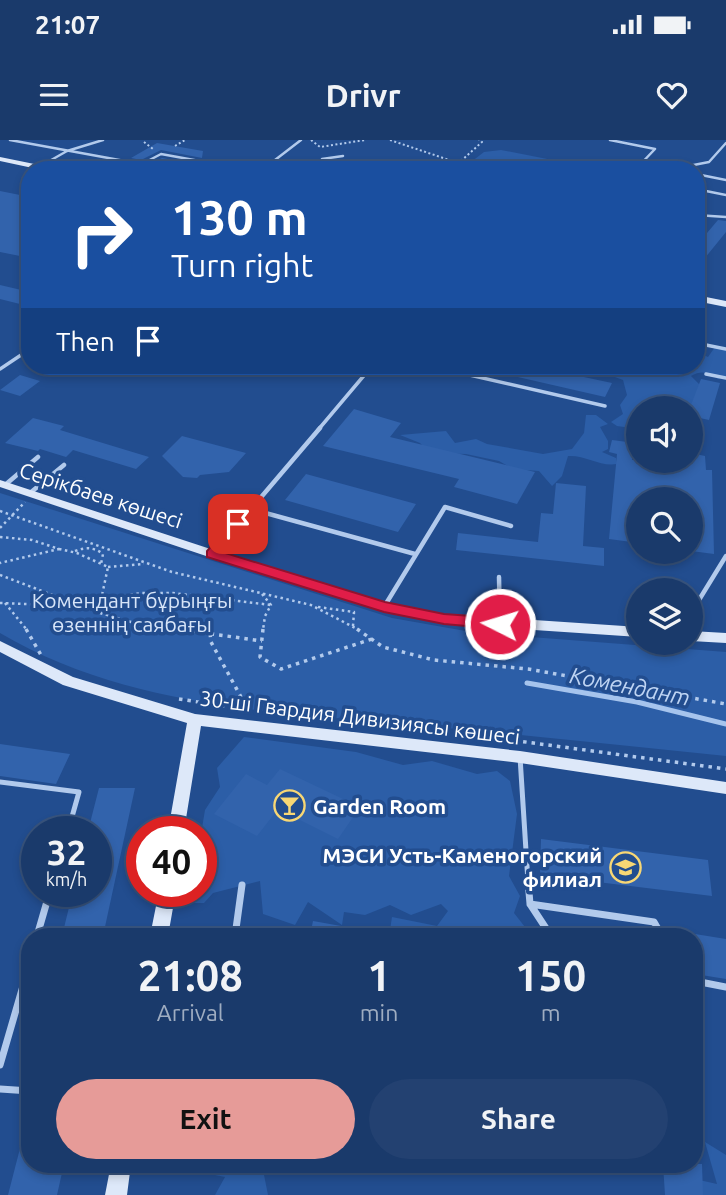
<!DOCTYPE html>
<meta charset="utf-8">
<style>
:root{--surface:#1a3a6b;--page:#234171;--text:#f1f3f6;--muted:#9fadc1;--line:#38547e;--accent:#e69b98}
body{margin:0;font-family:Ubuntu,sans-serif;background:var(--page);color:var(--text);height:100vh;display:flex;flex-direction:column;font-size:26px;white-space:nowrap}
*{box-sizing:border-box;margin:0}
p{font-size:23px;color:var(--muted)}
.icon{flex:none;width:38px;height:38px;fill:none;stroke:currentColor;stroke-width:2;stroke-linecap:round;stroke-linejoin:round}
.map{position:relative;flex:1;overflow:hidden}
.side{position:absolute;left:21px;top:788px;width:682px;height:245px;display:flex;flex-direction:column;background:var(--surface);border-radius:28px;box-shadow:0 4px 10px #0003,0 0 0 2px var(--line)}
.side>*{flex:none}
.guide{position:absolute;left:21px;top:21px;width:684px;height:214px;border-radius:28px;box-shadow:0 4px 10px #0003,0 0 0 2px var(--line);background:#1a4fa0;color:#fff;overflow:hidden}
.controls{position:absolute;left:626px;top:256px;display:grid;gap:14px}
.controls a{display:grid;place-items:center;width:77px;height:77px;border-radius:50%;background:var(--surface);box-shadow:0 4px 10px #0003,0 0 0 2px var(--line);font-size:35px}
.speed{position:absolute;left:21px;top:676px;display:flex;gap:14px;font-size:35px;font-weight:700;text-align:center}
.speed>*{display:grid;place-content:center;width:91px;height:91px;border-radius:50%;background:var(--surface);box-shadow:0 4px 10px #0003,0 0 0 2px var(--line);line-height:1}
.speed small{font-size:18px;font-weight:400}
.speed .limit{border:10px solid #d22;background:#fff;color:#111}
.pin{position:absolute;display:grid;place-items:center;width:60px;height:60px;color:#fff;margin:-30px;border-radius:14px;box-shadow:0 4px 10px #0006}
.me{position:absolute;width:77px;margin:-38px;rotate:275deg;stroke-linejoin:round;filter:drop-shadow(0 0 5px #0008)}
.turn{display:flex;align-items:center;gap:24px;height:147px;padding:0 35px;font-size:32px}
.turn .icon{width:91px;height:91px;stroke-width:2.5}
.turn b{display:block;font-size:49px;line-height:60px}
.then{display:flex;align-items:center;height:66px;padding:0 35px;background:#0003;gap:14px;font-size:26px}
.eta{display:flex;justify-content:space-evenly;align-items:center;height:119px;text-align:center}
.eta b{font-size:42px;font-weight:700;line-height:49px}
.cta{display:flex;gap:14px;margin-top:auto;padding:14px 35px}
.cta a{flex:1;height:80px;border-radius:42px;background:var(--accent);color:#111;font-size:28px;font-weight:700;line-height:80px;text-align:center}
.cta a+a{background:var(--page);color:var(--text)}
.status{display:flex;justify-content:space-between;align-items:center;height:49px;padding:0 35px;background:var(--surface);direction:ltr}
.status svg{height:19px;fill:currentColor}
header{display:flex;justify-content:space-between;align-items:center;height:91px;padding:0 35px;background:var(--surface);font-size:32px;font-weight:700}
.map>svg:first-child{display:block}
</style>
<div class="status"><b>21:07</b><svg viewBox="0 0 49 12"><path d="M0 12V9h3v3zM5 12V6h3v6zM10 12V3h3v9zM15 12V0h3v12zM26 1h20v11H26zM47 4h2v5h-2z"/></svg></div>
<header><svg class="icon" aria-label="menu" viewBox="0 0 24 24"><path d="M4 6h16M4 12h16M4 18h16"/></svg>Drivr<svg class="icon" aria-label="heart" viewBox="0 0 24 24"><path d="M12 20l-8-8c-3-5 5-10 8-4 3-6 11-1 8 4z"/></svg></header>
<div class="map">
<svg width="726" height="1055" viewBox="0 0 726 1055">
<rect width="100%" height="100%" fill="#224d8f"/>
<path fill="#2c5ea7" d="M501,10L603,30H486L471,22L484,12Z
M715,207L726,210V237L718,239C709,232 701,230 691,236L702,247L691,268H679L680,264L667,260L661,262L663,268H639V289L617,286L611,282L623,274L620,265L627,255L623,240L596,230L572,229L566,226H598L629,232L641,228L648,233L652,226H696L697,212L708,217Z
M586,275H596L608,284L600,287L608,301V309L602,312L616,318L617,324C600,327 586,315 568,316L562,336L552,346L539,331L513,329L499,321L466,314L430,313L420,303L400,295L446,291L455,303L476,299L487,304L543,314L572,309L584,293Z
M0,353L392,478L477,493L726,512V616C626,606 526,595 426,586C283,573 127,568 0,493Z
M244,597L356,612L403,625L432,621L477,634L497,631L510,641L517,674L509,736L520,756L514,773L532,796H409L390,790L392,777L437,786L448,771L441,764L411,775L390,765L365,775L344,772L342,785L308,762L295,785L263,774L260,741L213,753L204,763H192L193,751H201V694L205,670L220,647L217,628Z
M705,1002L726,1015V1055H666L677,1035L717,1044Z
M205,1024H253L263,1030L268,1055H215L225,1037L205,1033Z"/>
<g fill="none" stroke-linecap="round" stroke-linejoin="round">
<path stroke="#a6c4ed" stroke-width="5" d="M527,543L637,562L726,584"/>
</g>
<path fill="#3263ac" d="M157,3L203,11L202,18L161,10L141,20L131,18Z
M162,18L202,25L201,30H178L175,26L154,22Z
M0,51L30,57V118L0,112Z
M718,80L726,81V92L696,129V106Z
M0,145L30,152V158L20,164L0,159Z
M492,226H532L612,243L605,257L492,231Z
M20,235L40,241L20,256L0,250Z
M701,239L720,243L709,280L691,276V265Z
M354,269L401,283L390,297L535,332L517,364L454,347L459,339L323,306Z
M33,278L64,286L60,290L149,317L136,329L73,310L66,317L40,309L38,311L5,303Z
M182,296L246,313L229,332L200,335L197,338L183,337L162,316Z
M612,300L635,303L632,320H691V313L705,316L706,330H712L714,414L691,411V359H639V403L609,399L617,314L609,312Z
M306,334L416,364L398,392L285,360Z
M556,343L586,346L583,406L604,408V426L456,410L458,393L538,402L541,373L553,374Z
M0,604L70,614L56,644L0,636Z
M280,629L360,667L338,699L278,669L257,696L214,674L246,634L267,645Z
M99,648H135L103,796H62L73,751H96V691H88Z
M541,699L708,720L712,756L540,735Z
M313,781L358,789L357,796H310Z
M695,794L726,799V839L695,834Z
M25,989L30,990V1024H64L57,1055H8Z
M663,1024H702L703,1055H665Z"/>
<g fill="none" stroke-linecap="round" stroke-linejoin="round">
<path stroke="#b2caec" stroke-width="2" stroke-dasharray="2 2.5" stroke-linecap="butt" d="M311,0L320,7L365,0
M390,0L458,23
M144,2L153,9
M175,6L185,0
M451,30L482,2L479,0"/>
<path stroke="#b2caec" stroke-width="2.5" stroke-dasharray="2.5 3.5" stroke-linecap="butt" d="M0,371L172,432L311,465L359,490
M0,388L25,362
M0,397L32,400L59,409L0,423
M59,409L77,413L108,427L101,460
M75,411C85,407 94,407 103,414L101,424
M108,427L144,424
M0,435L100,473L101,460L141,453H173L271,465
M262,454L271,465L265,476L263,490
M0,463L51,465L63,460
M5,463L27,490
M318,467L354,472L353,486
M100,473L131,482L189,490"/>
<path stroke="#b2caec" stroke-width="3.5" stroke-dasharray="3.5 5" stroke-linecap="butt" d="M26,489L41,515
M177,489L262,501
M263,489L260,517L281,529L372,499
M357,489L383,507L434,520L528,529L726,564
M179,559L243,569L241,557L211,502L210,493
M481,596L726,629"/>
<path stroke="#b2caec" stroke-width="2.5" d="M10,0L174,30
M610,0L655,9L635,30
M142,24L161,14L249,30
M39,27L67,11L103,0
M262,30L301,0
M316,30L322,19L343,16
M668,30L709,22L726,3
M696,34L726,40
M696,49L726,55
M696,75L726,77"/>
<path stroke="#b2caec" stroke-width="3.5" d="M696,203L726,209
M430,226L605,266
M0,229L30,209
M706,234L726,238
M318,290L372,226"/>
<path stroke="#b2caec" stroke-width="4.5" d="M320,288L251,369L415,414
M5,345L38,317
M30,353L64,325
M212,414L251,369
M499,437L500,484
M384,467L445,367L511,386
M691,473L726,416"/>
<path stroke="#b2caec" stroke-width="5" d="M520,617L528,742
M0,642L79,652L68,691"/>
<path stroke="#b2caec" stroke-width="7" d="M528,740L530,764L551,796
M530,764L654,782L662,796
M37,796L50,751
M235,796L242,745
M695,841L726,847
M0,925L30,822
M0,949L30,951"/>
<path fill="#dde8f9" fill-rule="evenodd" d="M0,17L54,28L57,30H42L0,21Z
M696,155L726,161V167L696,161Z
M0,340L238,418L385,463L444,474L639,487V497L444,484L384,472L230,424L0,347Z
M691,491L726,493V503L691,501Z
M0,501L73,537L195,574L520,611L726,642V654L520,623L201,586L184,691H168L187,583L63,545L0,512Z
M159,751H176L168,796H150Z
M111,1024H131L127,1055H105Z"/>
</g>
<path fill="#e11d48" stroke="#92132f" stroke-width="2" d="M238,380L245,384L222,412L385,462L444,474L500,478L508,484L500,489L444,484L384,472L207,417V411L233,381Z"/>
<defs>
<symbol id="bar-ring" viewBox="-11 -11 22 22"><circle r="9.5" fill="#224d8f" stroke="#f8d774" stroke-width="1.5"/><path d="M-6-5H6L.8 .8V4.5H3.5V6h-7V4.5H-.8V.8Z" fill="#f8d774"/></symbol>
<symbol id="university-ring" viewBox="-11 -11 22 22"><circle r="9.5" fill="#224d8f" stroke="#f8d774" stroke-width="1.5"/><path d="M0-5L7-2L0 1L-7-2ZM-4 1L0 2.5L4 1V4Q0 6-4 4Z" fill="#f8d774"/></symbol>
</defs>
<g fill-rule="evenodd">
<use href="#bar-ring" x="272" y="648" width="35" height="35"/>
<use href="#university-ring" x="608" y="710" width="35" height="35"/>
</g>
<g text-anchor="middle" dominant-baseline="central" stroke-width="7" stroke-linejoin="round" paint-order="stroke">
<g font-size="21" fill="#fff" stroke="#224d8f">
<text transform="translate(101 355) rotate(18)">Серікбаев көшесі</text>
<text transform="translate(360 577) rotate(7)">30-ші Гвардия Дивизиясы көшесі</text>
</g>
<g font-size="21" fill="#d7e5f9" stroke="#224d8f">
<text x="132" y="460">Комендант бұрыңғы<tspan x="132" dy="24">өзеннің саябағы</tspan></text>
</g>
<g font-size="21" font-weight="bold" fill="#fff" stroke="#224d8f" text-anchor="start">
<text x="313" y="666">Garden Room</text>
<text x="602" y="715" text-anchor="end">МЭСИ Усть-Каменогорский<tspan x="602" dy="24">филиал</tspan></text>
</g>
<g font-size="23" font-style="italic" fill="#bed4f3" stroke="#224d8f">
<text transform="translate(630 546) rotate(11)">Комендант</text>
</g>
</g>
</svg>
<div class="controls">
<a><svg class="icon" aria-label="sound" viewBox="0 0 24 24"><path d="M4 9h4l5-4v14l-5-4H4zM17 9q2 3 0 6"/></svg></a>
<a><svg class="icon" aria-label="search" viewBox="0 0 24 24"><circle cx="10" cy="10" r="6"/><path d="M15 15l6 6"/></svg></a>
<a><svg class="icon" aria-label="layers" viewBox="0 0 24 24"><path d="M12 4l9 5-9 5-9-5zM3 14l9 5 9-5"/></svg></a>
</div>
<div class="speed"><div>32<small>km/h</small></div><div class="limit">40</div></div>
<div class="pin" style="left:238px;top:384px;background:#d93025"><svg class="icon" aria-label="arrive" viewBox="0 0 24 24"><path d="M6 21V4h12l-3 4 3 4H6"/></svg></div>
<svg class="me" style="left:500px;top:484px" viewBox="-20 -20 40 40"><circle r="17" fill="#e11d48" stroke="#fff" stroke-width="3"/><path d="M0-11L8 9 0 5-8 9z" fill="#fff"/></svg>
<div class="guide">
<div class="turn"><svg class="icon" aria-label="right" viewBox="0 0 24 24"><path d="M7 20v-9h11M14 6l5 5-5 5"/></svg><div><b>130 m</b>Turn right</div></div>
<div class="then">Then<svg class="icon" aria-label="arrive" viewBox="0 0 24 24"><path d="M6 21V4h12l-3 4 3 4H6"/></svg></div>
</div>
<section class="side">
<div class="eta">
<div><b>21:08</b><p>Arrival</p></div>
<div><b>1</b><p>min</p></div>
<div><b>150</b><p>m</p></div>
</div>
<div class="cta"><a>Exit</a><a>Share</a></div>
</section>
</div>
